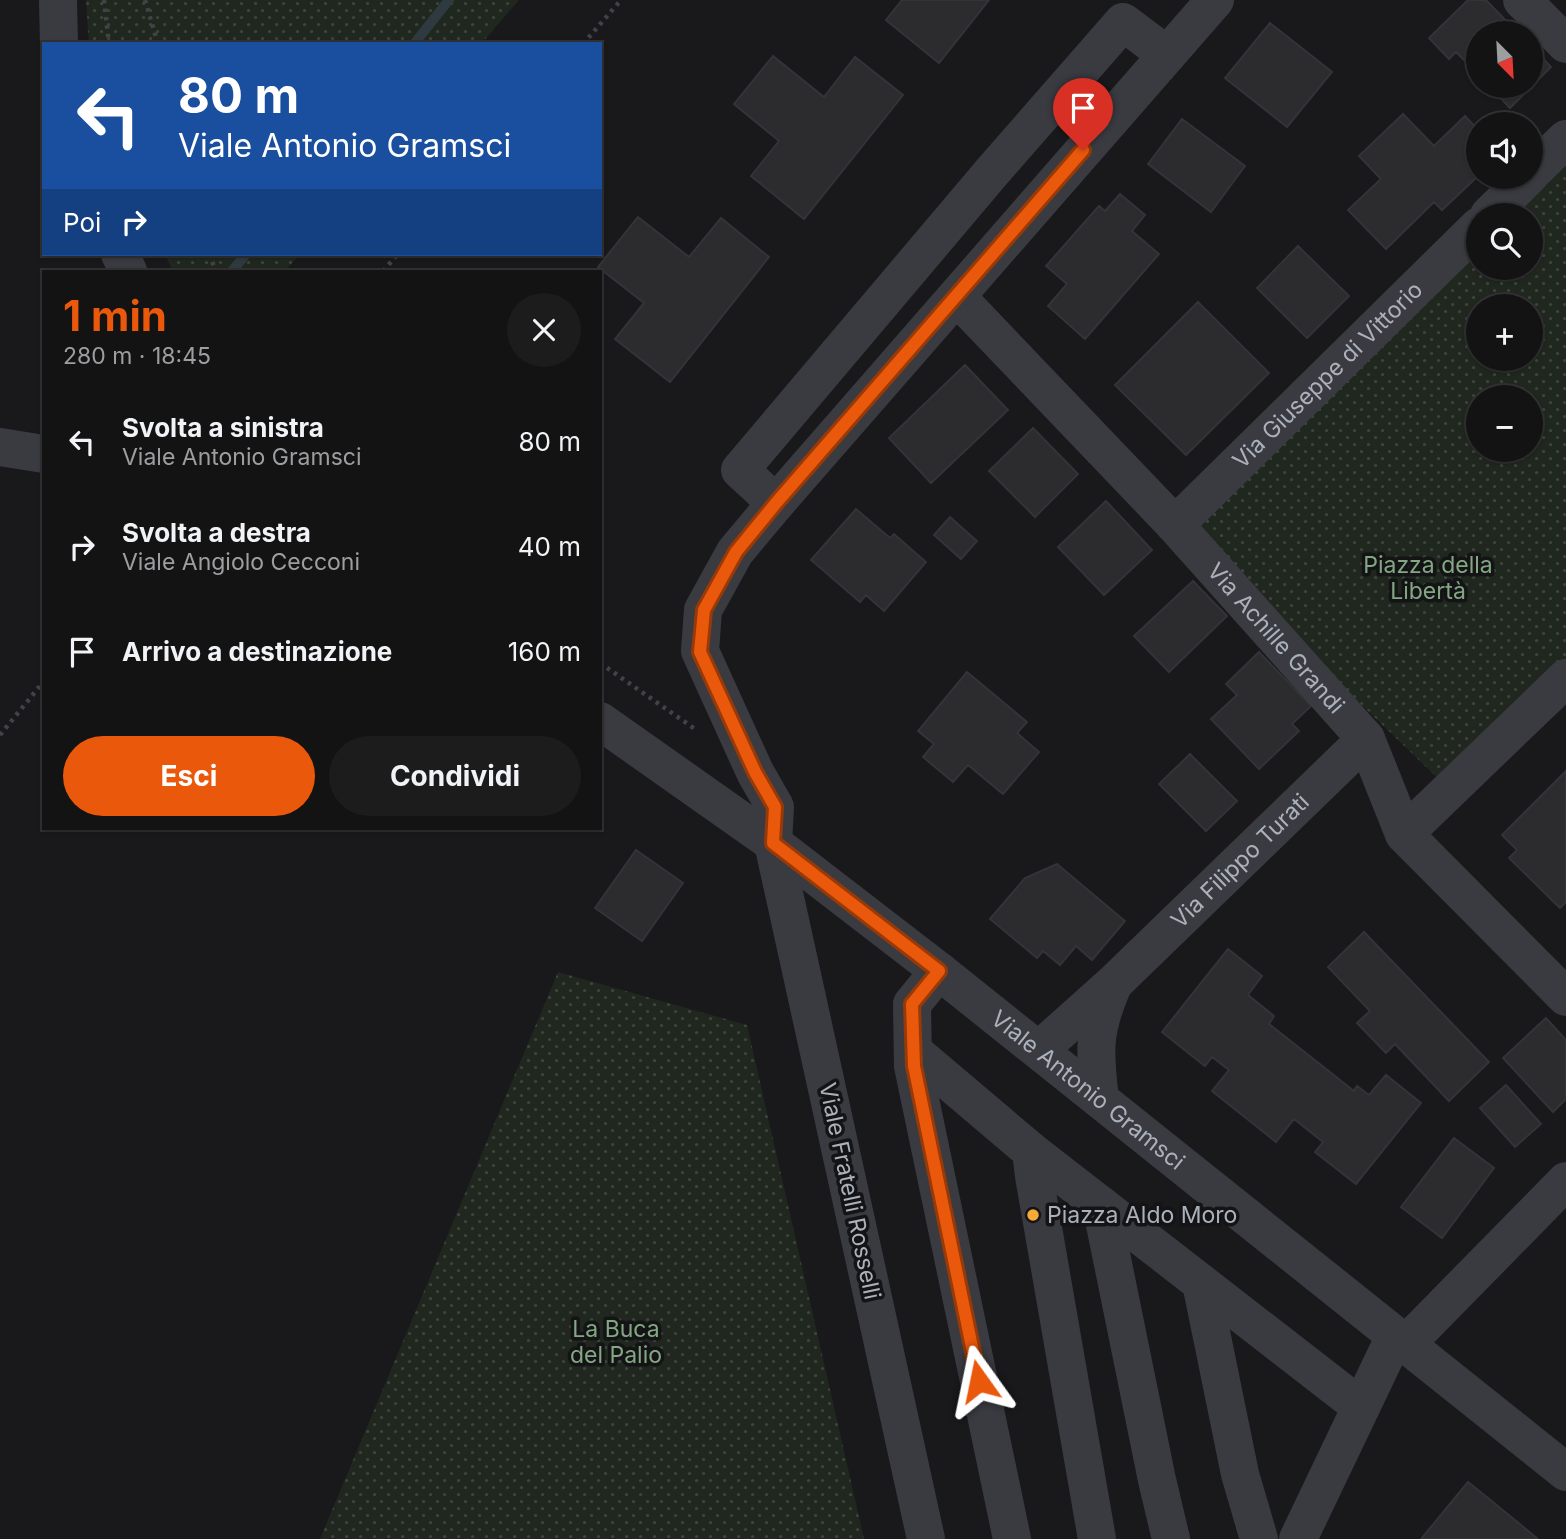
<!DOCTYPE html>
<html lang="it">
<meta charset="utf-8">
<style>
:root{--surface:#131314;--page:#1c1c1d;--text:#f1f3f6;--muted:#9d9ea0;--line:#323234;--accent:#ea580c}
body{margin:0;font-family:Inter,sans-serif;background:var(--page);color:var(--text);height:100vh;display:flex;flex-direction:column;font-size:26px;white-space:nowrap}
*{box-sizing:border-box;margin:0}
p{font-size:23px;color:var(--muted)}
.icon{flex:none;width:38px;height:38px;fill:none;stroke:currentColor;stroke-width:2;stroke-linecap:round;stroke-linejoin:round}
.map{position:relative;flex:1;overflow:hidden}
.details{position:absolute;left:42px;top:270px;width:560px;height:560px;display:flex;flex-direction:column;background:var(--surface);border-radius:0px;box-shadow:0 2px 5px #0004,0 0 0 2px var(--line)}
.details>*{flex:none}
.top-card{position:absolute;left:42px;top:42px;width:560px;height:214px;border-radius:0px;box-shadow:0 2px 5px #0004,0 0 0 2px var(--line);background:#1a4fa0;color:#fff;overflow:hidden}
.needle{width:46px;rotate:156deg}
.controls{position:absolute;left:1466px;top:21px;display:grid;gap:14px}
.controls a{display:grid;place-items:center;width:77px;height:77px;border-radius:50%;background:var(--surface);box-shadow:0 2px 5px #0004,0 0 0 2px var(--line);font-size:35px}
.pin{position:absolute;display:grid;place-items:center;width:60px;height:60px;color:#fff;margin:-72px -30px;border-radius:50% 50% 50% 0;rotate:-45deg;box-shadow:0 0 7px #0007}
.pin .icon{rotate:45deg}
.me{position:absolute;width:77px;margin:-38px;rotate:348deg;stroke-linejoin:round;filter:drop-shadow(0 0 5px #0008)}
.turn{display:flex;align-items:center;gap:24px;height:147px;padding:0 21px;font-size:32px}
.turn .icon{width:91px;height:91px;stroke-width:2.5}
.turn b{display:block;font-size:49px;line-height:60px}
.then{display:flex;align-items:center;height:66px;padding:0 21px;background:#0003;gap:14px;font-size:26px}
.round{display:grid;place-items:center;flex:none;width:74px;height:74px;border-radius:37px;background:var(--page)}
.headline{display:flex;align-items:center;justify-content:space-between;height:119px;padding:0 21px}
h1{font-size:42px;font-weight:700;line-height:52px;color:var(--accent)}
.button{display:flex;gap:14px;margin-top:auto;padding:14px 21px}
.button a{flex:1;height:80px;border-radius:42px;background:var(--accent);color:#fff;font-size:28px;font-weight:700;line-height:80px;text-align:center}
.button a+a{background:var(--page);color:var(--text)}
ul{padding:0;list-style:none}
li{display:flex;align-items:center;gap:21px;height:105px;padding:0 21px}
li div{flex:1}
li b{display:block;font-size:26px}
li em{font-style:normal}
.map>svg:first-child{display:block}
</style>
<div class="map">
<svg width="1566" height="1539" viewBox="0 0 1566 1539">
<defs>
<pattern id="park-dots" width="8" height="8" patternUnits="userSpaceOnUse" patternTransform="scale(1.75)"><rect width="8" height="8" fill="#1f271f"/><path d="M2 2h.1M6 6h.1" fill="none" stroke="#3d443e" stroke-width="1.8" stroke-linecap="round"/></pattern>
</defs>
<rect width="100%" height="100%" fill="#19191b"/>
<path fill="url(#park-dots)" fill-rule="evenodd" d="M86,0H519L481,44H89Z
M1566,139V678L1450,790L1175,525L1479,225V268H1531V215H1488ZM1479,306H1531V359H1479ZM1479,397H1531V450H1479Z
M165,254H300L285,271H173Z
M558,972L747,1025L864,1539H320Z"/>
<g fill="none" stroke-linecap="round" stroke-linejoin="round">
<path stroke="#2e3940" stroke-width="10" d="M414,44L449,0
M232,271L246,254"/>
</g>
<path fill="#2c2c2f" stroke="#333338" stroke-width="2" d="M902,0H989L939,63L886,20Z
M1468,0H1486L1518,33H1479V75L1456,52L1449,59L1429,38Z
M1270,23L1332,72L1287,127L1225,78Z
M1531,46L1551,67L1510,108L1489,86H1531Z
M773,56L824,97L855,57L903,95L804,219L751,176L779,141L734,104Z
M1403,114L1434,146L1465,116L1479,131V175L1442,210L1434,202L1386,249L1348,210L1381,179L1359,156Z
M1182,119L1245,166L1211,212L1148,164Z
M1120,194L1145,215L1132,231L1159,254L1085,339L1048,306L1067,284L1046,266L1099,206L1105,211Z
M638,217L689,257L721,218L769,257L670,382L615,339L644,303L598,267Z
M1298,246L1349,296L1307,338L1257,288Z
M1198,302L1269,373L1186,455L1115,385Z
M965,365L1008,410L931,483L889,438Z
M1033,428L1078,474L1035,517L989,471Z
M1106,501L1152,550L1104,595L1058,547Z
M856,509L890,538L894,534L926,562L884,611L866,595L860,602L811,560Z
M950,517L977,541L961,559L934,535Z
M1193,581L1227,616L1169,672L1134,636Z
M1259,652L1311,706L1292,724L1299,731L1259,769L1211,719L1237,695L1226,684Z
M967,672L1027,722L1017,733L1039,752L1003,794L968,765L953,782L923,757L934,744L918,731Z
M1190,754L1237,801L1206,831L1159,784Z
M1566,771V902L1560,908L1509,858L1517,850L1502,835Z
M636,850L683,883L642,941L595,908Z
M1057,864L1125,921L1092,960L1076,946L1060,965L1043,951L1037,958L990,919L1025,878Z
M1364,932L1489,1062L1449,1101L1395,1044L1386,1053L1357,1023L1370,1011L1328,967Z
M1228,949L1262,976L1248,995L1274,1016L1269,1024L1354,1091L1357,1086L1369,1095L1386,1075L1421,1103L1356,1184L1315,1152L1323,1142L1294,1119L1276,1142L1212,1091L1229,1070L1212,1057L1205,1066L1162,1032Z
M1546,1018L1566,1040V1099L1553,1112L1503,1058Z
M1506,1085L1541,1124L1515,1147L1480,1108Z
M1454,1138L1494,1168L1442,1238L1401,1207Z
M1468,1482L1488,1498L1538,1539H1421Z"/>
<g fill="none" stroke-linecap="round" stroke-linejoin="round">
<path stroke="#404348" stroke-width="4.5" stroke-dasharray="3.5 5" stroke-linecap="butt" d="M104,0L109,44
M145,0L158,44
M583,44L621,0
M209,254L216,271
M383,271L398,254
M600,663L695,729
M0,735L44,681"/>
<g stroke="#3a3b41" stroke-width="38">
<path d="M58,0L59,44"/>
<path d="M1522,0L1566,44"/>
<path d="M1531,173L1566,139"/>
<path d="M1489,215L1528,177"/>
<path d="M120,254L128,271"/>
<path id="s1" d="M957,297L1175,525L1366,739L1404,834L1566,997"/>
<path d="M0,447L44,454"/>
<path d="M776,503L740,470L991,173L1123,22L1167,55"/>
<path id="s2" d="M1175,525L1479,226"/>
<path id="s3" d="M600,721L773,843L939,971L1566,1472"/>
<path d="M1404,834L1566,678"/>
<path d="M939,971L912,1004L913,1066L1012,1539"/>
<path id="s4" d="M1039,1050L1114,983L1366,739"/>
<path d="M913,1051L1031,1151L1361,1407"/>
<path d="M1100,1099C1094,1051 1093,1031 1113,985"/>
<path d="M1031,1151L1034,1176L1097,1539"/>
<path d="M1101,1205L1157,1480L1171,1539"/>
<path d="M1201,1283L1240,1474L1259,1539"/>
<path d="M1406,1344L1566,1181"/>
<path d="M926,1539L773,843L775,807L755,772L700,651L703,610L735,552L776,503L1215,0"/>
<path d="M1298,1539L1395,1336"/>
</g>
</g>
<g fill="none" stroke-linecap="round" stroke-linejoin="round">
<defs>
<path id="route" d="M979,1381L914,1066L912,1004L939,971L773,843L775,807L755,772L700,652L704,610L736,552L776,503L1083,150"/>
</defs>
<use href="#route" stroke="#983908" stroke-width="18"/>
<use href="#route" stroke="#ea580c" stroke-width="12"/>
</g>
<circle fill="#f7aa36" stroke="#141417" stroke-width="2.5" cx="1033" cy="1215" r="7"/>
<g text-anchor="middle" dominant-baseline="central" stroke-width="7" stroke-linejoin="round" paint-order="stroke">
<g font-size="23" fill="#abb1bb" stroke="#141417">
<text stroke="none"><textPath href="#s2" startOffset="214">Via Giuseppe di Vittorio</textPath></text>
<text stroke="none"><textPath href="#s1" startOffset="467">Via Achille Grandi</textPath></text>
<text stroke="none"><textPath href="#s4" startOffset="276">Via Filippo Turati</textPath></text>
<text stroke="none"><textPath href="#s3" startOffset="612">Viale Antonio Gramsci</textPath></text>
<text transform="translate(850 1191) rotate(78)">Viale Fratelli Rosselli</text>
</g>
<g font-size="23" fill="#82a782" stroke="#141417">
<text x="1428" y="565">Piazza della<tspan x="1428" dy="26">Libertà</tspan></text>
<text x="616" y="1329">La Buca<tspan x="616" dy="26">del Palio</tspan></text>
</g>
<g font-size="23" fill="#abb1bb" stroke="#141417" text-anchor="start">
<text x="1047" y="1215">Piazza Aldo Moro</text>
</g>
</g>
</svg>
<div class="controls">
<a><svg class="needle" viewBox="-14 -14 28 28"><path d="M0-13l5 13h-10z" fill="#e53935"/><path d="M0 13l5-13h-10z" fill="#9d9ea0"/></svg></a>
<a><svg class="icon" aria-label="sound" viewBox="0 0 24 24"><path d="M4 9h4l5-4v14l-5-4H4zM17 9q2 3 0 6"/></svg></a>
<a><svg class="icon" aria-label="search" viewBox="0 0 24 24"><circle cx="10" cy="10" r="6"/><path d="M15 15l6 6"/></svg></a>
<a>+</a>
<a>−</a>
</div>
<div class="pin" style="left:1083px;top:150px;background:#d93025"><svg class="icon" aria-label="arrive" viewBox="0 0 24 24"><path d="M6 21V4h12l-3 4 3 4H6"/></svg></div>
<svg class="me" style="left:979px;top:1381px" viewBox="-20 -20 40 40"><path d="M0-17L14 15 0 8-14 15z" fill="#ea580c" stroke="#fff" stroke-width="4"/></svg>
<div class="top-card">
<div class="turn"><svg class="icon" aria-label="left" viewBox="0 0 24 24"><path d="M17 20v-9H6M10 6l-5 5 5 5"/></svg><div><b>80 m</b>Viale Antonio Gramsci</div></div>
<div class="then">Poi<svg class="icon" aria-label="right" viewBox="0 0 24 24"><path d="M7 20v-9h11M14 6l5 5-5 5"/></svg></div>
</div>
<section class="details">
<div class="headline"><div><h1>1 min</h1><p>280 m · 18:45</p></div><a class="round"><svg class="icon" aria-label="close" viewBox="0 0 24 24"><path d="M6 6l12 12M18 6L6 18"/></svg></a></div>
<ul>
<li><svg class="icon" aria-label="left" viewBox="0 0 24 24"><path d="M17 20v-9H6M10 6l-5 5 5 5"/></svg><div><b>Svolta a sinistra</b><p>Viale Antonio Gramsci</p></div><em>80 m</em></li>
<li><svg class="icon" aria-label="right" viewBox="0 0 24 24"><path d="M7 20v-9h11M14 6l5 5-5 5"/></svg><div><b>Svolta a destra</b><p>Viale Angiolo Cecconi</p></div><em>40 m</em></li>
<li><svg class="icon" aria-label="arrive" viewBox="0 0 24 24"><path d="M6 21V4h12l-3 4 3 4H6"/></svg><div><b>Arrivo a destinazione</b></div><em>160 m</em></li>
</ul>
<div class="button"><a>Esci</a><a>Condividi</a></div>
</section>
</div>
